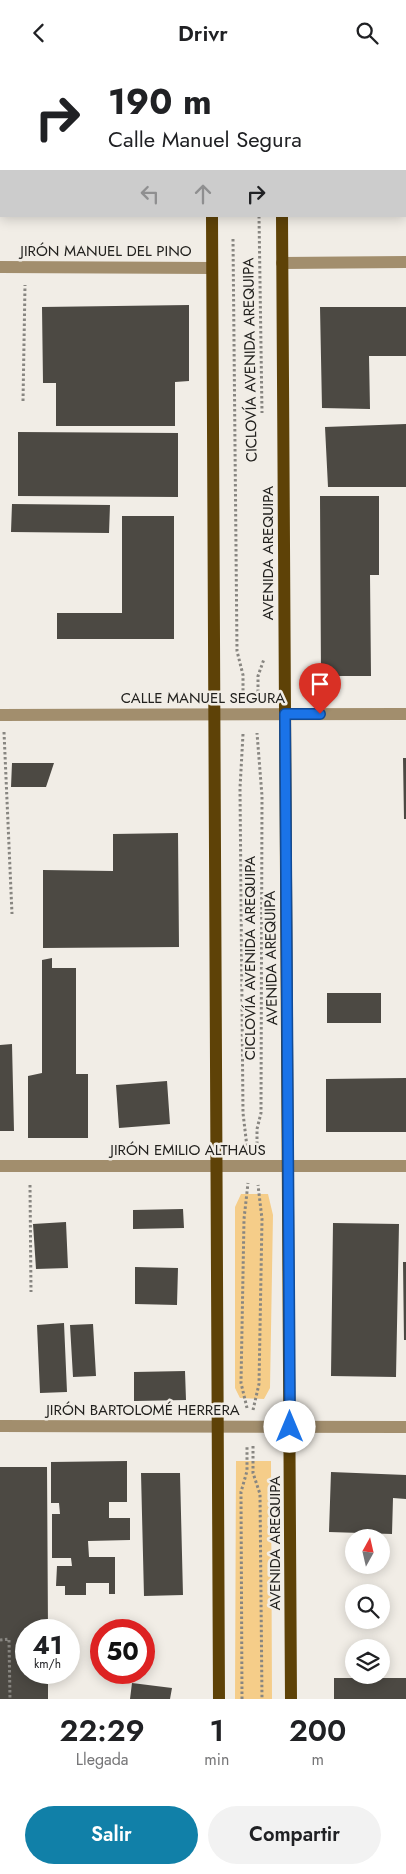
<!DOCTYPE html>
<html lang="es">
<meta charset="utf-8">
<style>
:root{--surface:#fff;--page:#f2f2f2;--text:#202124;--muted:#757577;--accent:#1180a8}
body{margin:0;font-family:Jost,sans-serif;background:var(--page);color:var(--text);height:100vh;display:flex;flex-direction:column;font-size:19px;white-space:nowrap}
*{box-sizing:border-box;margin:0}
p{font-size:16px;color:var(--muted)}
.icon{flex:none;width:28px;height:28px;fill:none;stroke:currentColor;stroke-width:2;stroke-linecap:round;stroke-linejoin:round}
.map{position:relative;height:1634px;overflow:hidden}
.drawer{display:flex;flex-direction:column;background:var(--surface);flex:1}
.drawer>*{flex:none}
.guide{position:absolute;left:0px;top:0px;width:406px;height:152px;box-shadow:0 2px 12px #0003;background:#fff;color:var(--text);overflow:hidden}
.needle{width:32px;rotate:8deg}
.controls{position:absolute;left:345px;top:1464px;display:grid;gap:10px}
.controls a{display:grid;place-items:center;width:45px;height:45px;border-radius:50%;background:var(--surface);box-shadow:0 2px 12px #0003;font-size:25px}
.speed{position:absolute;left:15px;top:1554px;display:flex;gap:10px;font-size:25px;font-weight:700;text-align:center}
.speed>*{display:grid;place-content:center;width:65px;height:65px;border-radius:50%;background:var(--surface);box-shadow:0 2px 12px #0003;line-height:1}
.speed small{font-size:12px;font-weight:400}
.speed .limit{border:8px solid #d22;background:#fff;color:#111}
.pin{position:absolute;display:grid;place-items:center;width:42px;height:42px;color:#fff;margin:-51px -21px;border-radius:50% 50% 50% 0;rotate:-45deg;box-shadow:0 0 5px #0007}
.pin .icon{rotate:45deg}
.me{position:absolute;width:55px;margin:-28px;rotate:0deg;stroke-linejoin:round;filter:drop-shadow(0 0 4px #0008)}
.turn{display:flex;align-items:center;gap:18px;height:105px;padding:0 25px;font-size:22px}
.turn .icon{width:65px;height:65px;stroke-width:2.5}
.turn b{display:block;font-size:35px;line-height:42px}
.lanes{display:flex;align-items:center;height:48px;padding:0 25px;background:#0003;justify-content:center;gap:25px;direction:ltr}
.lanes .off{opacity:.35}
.eta{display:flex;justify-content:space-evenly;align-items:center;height:85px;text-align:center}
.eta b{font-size:30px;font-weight:600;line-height:35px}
.primary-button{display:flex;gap:10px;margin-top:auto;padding:10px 25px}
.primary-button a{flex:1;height:58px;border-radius:30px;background:var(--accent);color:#fff;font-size:20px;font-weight:600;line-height:58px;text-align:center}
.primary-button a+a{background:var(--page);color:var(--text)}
header{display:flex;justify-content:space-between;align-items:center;height:65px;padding:0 25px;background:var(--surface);font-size:22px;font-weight:600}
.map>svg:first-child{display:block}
</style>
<header><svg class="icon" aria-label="back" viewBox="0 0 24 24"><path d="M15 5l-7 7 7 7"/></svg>Drivr<svg class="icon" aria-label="search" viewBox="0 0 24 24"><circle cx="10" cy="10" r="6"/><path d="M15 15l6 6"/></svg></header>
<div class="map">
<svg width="406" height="1634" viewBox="0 0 406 1634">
<rect width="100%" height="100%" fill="#f1ede6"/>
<path fill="#f5cd89" d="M241,1129H268L273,1150L270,1323L264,1334L240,1333L235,1323V1142Z
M236,1396H271L272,1634H235Z"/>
<path fill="#4c4943" d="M189,240V316L175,317V361H56V318H43L42,242Z
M320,242H406V291H369L370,344L322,343Z
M406,359V422H328L325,362Z
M18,367L178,368V432L18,431Z
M320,431H379V510H370L371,611H321Z
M12,439L110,440L109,468L11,467Z
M122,451H174V574H57V548H122Z
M403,693H406V754H404Z
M12,698H54L46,722H11Z
M178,768L179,882L43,883V805L113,806V769Z
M52,893V903H76V1009H88V1073H28V1011L42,1008V895Z
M327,928H381V958H327Z
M12,979L14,1066H0V980Z
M406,1013V1067H326V1014Z
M167,1016L170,1059L119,1063L116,1020Z
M183,1144L184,1163L133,1164V1145Z
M66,1157L68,1203L36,1204L33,1159Z
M333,1158L399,1159L396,1312L331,1311Z
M403,1197H406V1275H404Z
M135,1202L178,1203L177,1240L135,1239Z
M64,1258L67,1327L40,1328L37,1260Z
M93,1259L96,1311L73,1312L70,1260Z
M185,1306L186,1335L134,1336V1307Z
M127,1396V1437H109V1453H130V1475L88,1476L89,1492H115V1529H109V1518H86V1530H65V1521H56L57,1501H72L71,1493H52V1449H60L59,1438H51V1397Z
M0,1402H47L48,1565H26V1608H48V1634H0Z
M331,1407L406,1410V1434L393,1433L392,1469L329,1467Z
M141,1408H180L183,1530L144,1531Z
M334,1613H406V1634H334Z
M132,1618L172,1623L170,1634H130Z"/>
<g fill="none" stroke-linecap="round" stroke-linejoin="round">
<path stroke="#888681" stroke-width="3" stroke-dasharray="2.5 2.5" stroke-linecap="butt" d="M257,0V1
M259,151L262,348
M233,174L237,586L243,610V630
M23,336L25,220
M258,632V611L264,594
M4,667L12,849
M243,669L240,723L243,1048L247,1082
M257,1084V1064L261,1048L262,731L257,668
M30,1120L31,1227
M247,1343L241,1318L244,1154L248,1118
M253,1345L259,1319L262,1154L258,1120
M253,1381V1408L260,1429L262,1634
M0,1575L9,1574L10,1634
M242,1634L241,1427L247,1406V1380"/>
<path stroke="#a28e6d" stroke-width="12" d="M282,198L406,197
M0,202L212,203
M0,650L406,649
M0,1101H406
M0,1361L406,1362"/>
<path stroke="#5e4207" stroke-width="12" d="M211,0V1
M281,0V1
M212,151L219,1634
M282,151L291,1634"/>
</g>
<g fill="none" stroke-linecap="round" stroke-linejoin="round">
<defs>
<path id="route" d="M290,1362L285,649H320"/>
</defs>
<use href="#route" stroke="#114b97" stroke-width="12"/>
<use href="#route" stroke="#1a73e8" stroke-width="9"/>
</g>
<g text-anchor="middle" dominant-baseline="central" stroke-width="5" stroke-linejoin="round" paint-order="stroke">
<g font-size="15" fill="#22211e" stroke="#f1ede6">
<text x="106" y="186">JIRÓN MANUEL DEL PINO</text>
<text transform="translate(250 295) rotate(-91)">CICLOVÍA AVENIDA AREQUIPA</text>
<text transform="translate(268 488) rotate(-90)">AVENIDA AREQUIPA</text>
<text x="203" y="633">CALLE MANUEL SEGURA</text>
<text transform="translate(250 893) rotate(-90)">CICLOVÍA AVENIDA AREQUIPA</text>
<text transform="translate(271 893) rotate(-91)">AVENIDA AREQUIPA</text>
<text x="188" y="1085">JIRÓN EMILIO ALTHAUS</text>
<text x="143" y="1345">JIRÓN BARTOLOMÉ HERRERA</text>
<text transform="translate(275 1478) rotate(-90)">AVENIDA AREQUIPA</text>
</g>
</g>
</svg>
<div class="controls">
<a><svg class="needle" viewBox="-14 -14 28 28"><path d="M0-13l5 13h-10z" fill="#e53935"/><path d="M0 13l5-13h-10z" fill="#757577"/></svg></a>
<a><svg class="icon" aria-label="search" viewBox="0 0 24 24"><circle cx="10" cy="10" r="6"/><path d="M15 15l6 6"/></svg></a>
<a><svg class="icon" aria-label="layers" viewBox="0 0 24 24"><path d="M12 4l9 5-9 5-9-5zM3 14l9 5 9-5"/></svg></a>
</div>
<div class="speed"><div>41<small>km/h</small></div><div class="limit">50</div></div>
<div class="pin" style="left:320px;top:649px;background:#d93025"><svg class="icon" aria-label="arrive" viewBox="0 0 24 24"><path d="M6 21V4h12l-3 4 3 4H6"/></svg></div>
<svg class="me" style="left:290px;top:1362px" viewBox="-20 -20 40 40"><circle r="19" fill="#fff"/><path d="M0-13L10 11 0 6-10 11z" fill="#1a73e8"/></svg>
<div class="guide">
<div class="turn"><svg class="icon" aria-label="right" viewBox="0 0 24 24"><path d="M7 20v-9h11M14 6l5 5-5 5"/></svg><div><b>190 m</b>Calle Manuel Segura</div></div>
<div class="lanes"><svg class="icon off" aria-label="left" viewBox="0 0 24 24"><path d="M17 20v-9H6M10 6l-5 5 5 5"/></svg><svg class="icon off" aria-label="ahead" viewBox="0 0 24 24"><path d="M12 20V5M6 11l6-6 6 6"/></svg><svg class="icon" aria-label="right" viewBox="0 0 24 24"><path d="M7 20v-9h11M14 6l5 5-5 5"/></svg></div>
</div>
</div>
<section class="drawer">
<div class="eta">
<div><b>22:29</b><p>Llegada</p></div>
<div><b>1</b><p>min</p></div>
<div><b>200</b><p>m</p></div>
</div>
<div class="primary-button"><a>Salir</a><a>Compartir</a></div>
</section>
